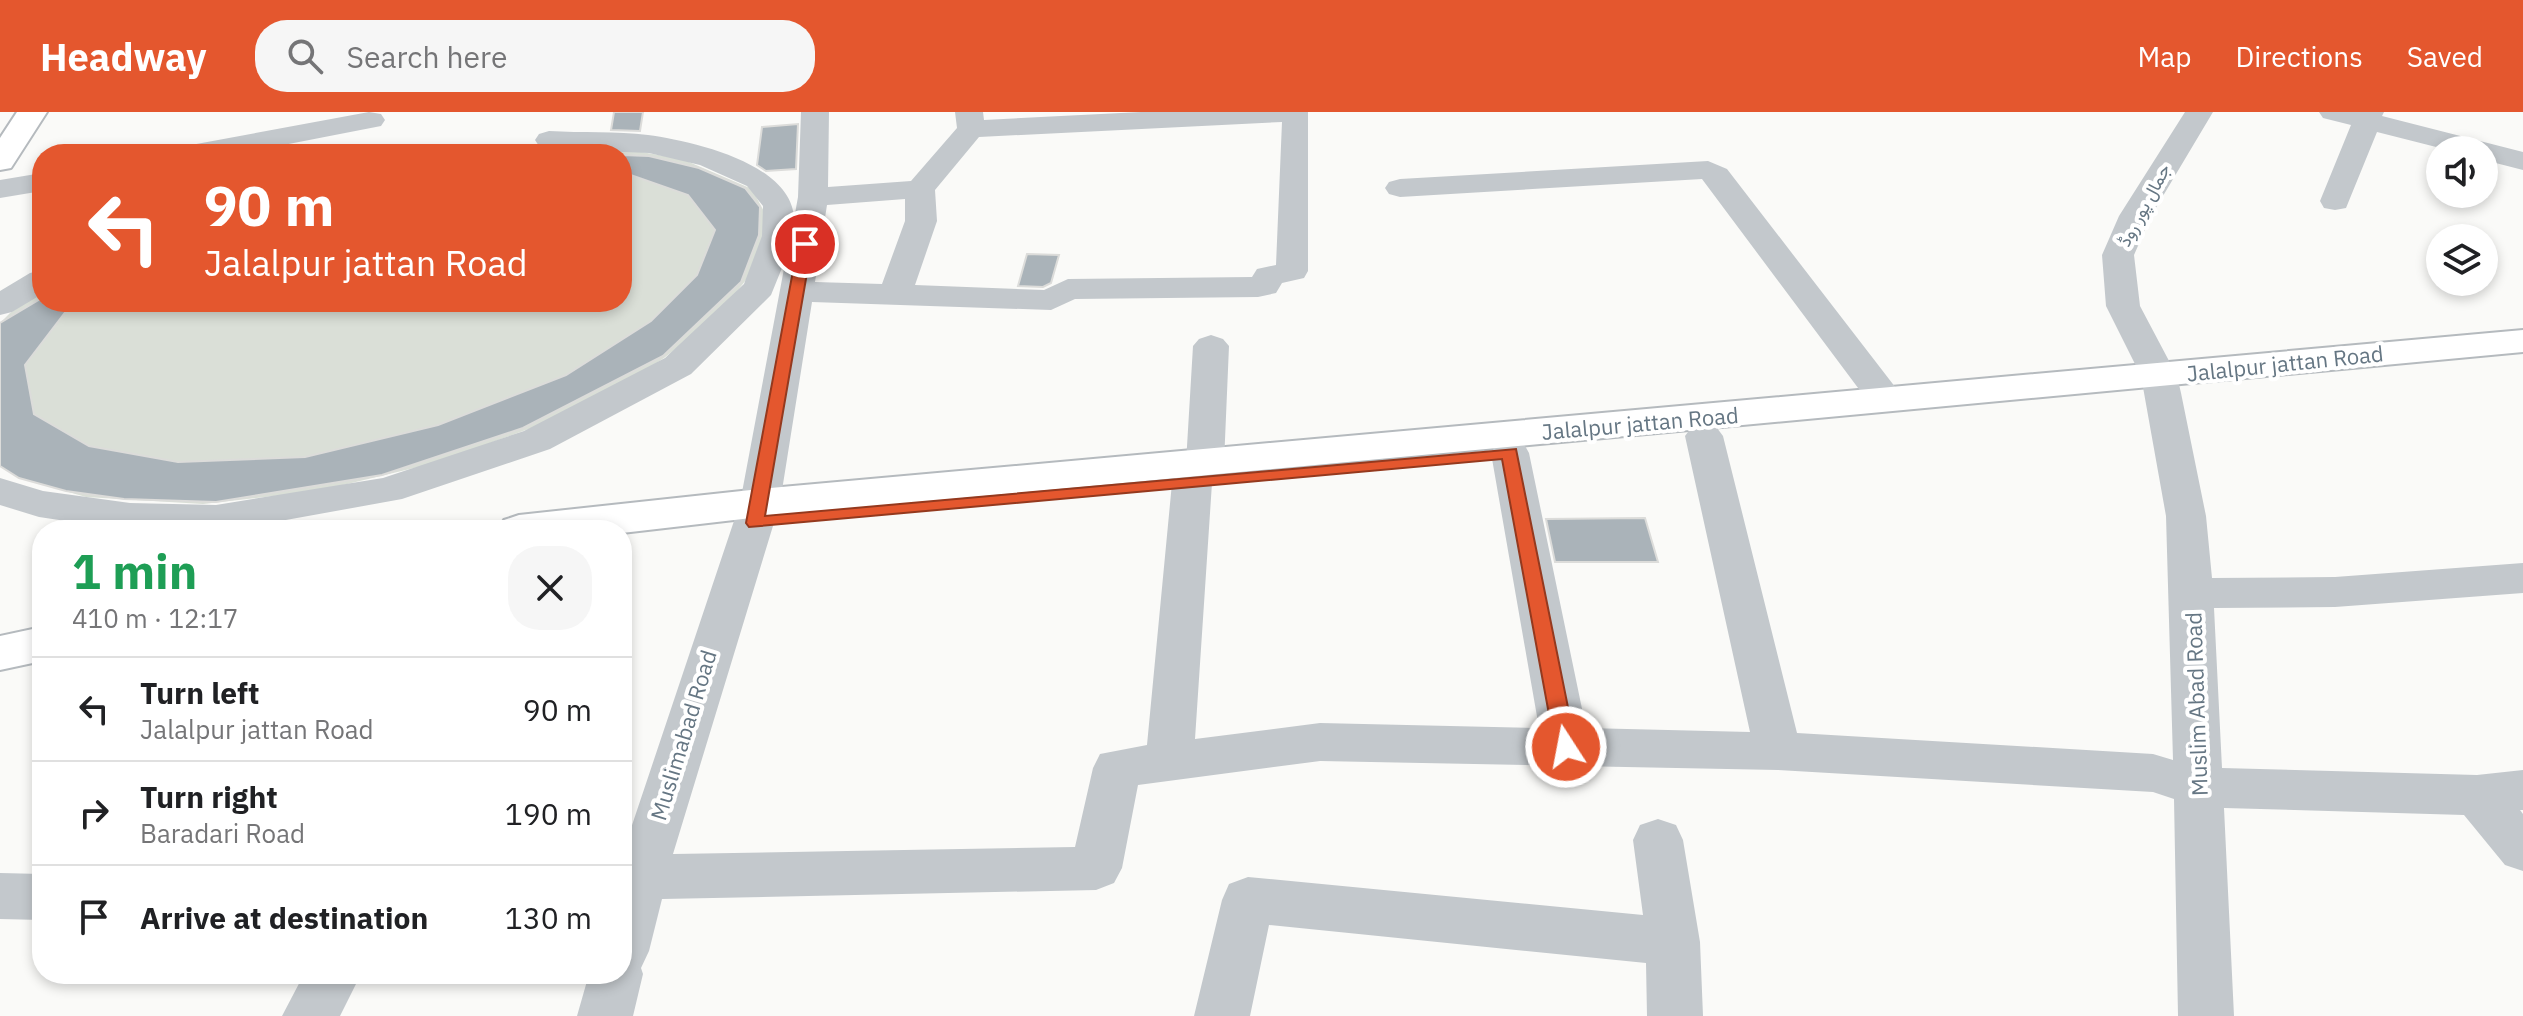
<!DOCTYPE html>
<meta charset="utf-8">
<style>
:root{--surface:#fff;--page:#f6f6f6;--text:#202124;--muted:#757577;--line:#e0e0e0;--accent:#e4572e}
body{margin:0;font-family:"IBM Plex Sans",Vazirmatn,sans-serif;background:var(--page);color:var(--text);height:100vh;display:flex;flex-direction:column;font-size:30px;white-space:nowrap}
*{box-sizing:border-box;margin:0}
p{font-size:26px;color:var(--muted)}
.icon{flex:none;width:44px;height:44px;fill:none;stroke:currentColor;stroke-width:2;stroke-linecap:round;stroke-linejoin:round}
.map{position:relative;flex:1;overflow:hidden}
.side{position:absolute;left:32px;top:408px;width:600px;height:464px;display:flex;flex-direction:column;background:var(--surface);border-radius:32px;box-shadow:0 4px 12px #0003}
.side>*{flex:none}
.hud{position:absolute;left:32px;top:32px;width:600px;height:168px;border-radius:32px;box-shadow:0 4px 12px #0003;background:#e4572e;color:#fff;overflow:hidden}
.controls{position:absolute;left:2426px;top:24px;display:grid;gap:16px}
.controls a{display:grid;place-items:center;width:72px;height:72px;border-radius:50%;background:var(--surface);box-shadow:0 4px 12px #0003;font-size:40px}
.pin{position:absolute;display:grid;place-items:center;width:68px;height:68px;color:#fff;margin:-34px;border:4px solid #fff;border-radius:50%;box-shadow:0 2px 8px #0007}
.me{position:absolute;width:88px;margin:-44px;rotate:349deg;stroke-linejoin:round;filter:drop-shadow(0 0 6px #0008)}
.turn{display:flex;align-items:center;gap:28px;height:168px;padding:0 40px;font-size:36px}
.turn .icon{width:104px;height:104px;stroke-width:2.5}
.turn b{display:block;font-size:56px;line-height:68px}
.round{display:grid;place-items:center;flex:none;width:84px;height:84px;border-radius:32px;background:var(--page)}
.overview{display:flex;align-items:center;justify-content:space-between;height:136px;padding:0 40px}
h1{font-size:48px;font-weight:700;line-height:60px;color:#1e9e55}
ul{padding:0;list-style:none}
li{display:flex;align-items:center;gap:24px;height:104px;padding:0 40px;border-top:2px solid var(--line)}
li div{flex:1}
li b{display:block;font-size:30px}
li em{font-style:normal}
header{display:flex;align-items:center;gap:48px;box-sizing:border-box;height:112px;padding:0 40px;background:var(--accent);color:#fff}
header strong{font-size:38px}
nav{display:flex;gap:44px;margin-inline-start:auto;font-size:28px}
.search{width:560px;height:72px;background:var(--page);display:flex;align-items:center;gap:20px;box-sizing:border-box;padding:0 28px;border-radius:32px;color:var(--muted);font-size:30px}
.map>svg:first-child{display:block}
</style>
<header>
<strong>Headway</strong>
<div class="search"><svg class="icon" aria-label="search" viewBox="0 0 24 24"><circle cx="10" cy="10" r="6"/><path d="M15 15l6 6"/></svg>Search here</div>
<nav><a>Map</a><a>Directions</a><a>Saved</a></nav>
</header>
<div class="map">
<svg width="2523" height="904" viewBox="0 0 2523 904">
<rect width="100%" height="100%" fill="#fafaf8"/>
<path fill="#dadfd7" d="M505,32H595L682,47L752,77L769,109L762,148L718,203L664,246L610,282L545,311L435,351L318,379L203,392L86,385L19,366L0,354V211L10,201L42,180V190H622V42H400Z"/>
<path fill="#aab3b9" stroke="#dcdcda" stroke-width="2" d="M614,0H643L640,19L611,18Z
M798,12L796,57L766,59L757,53L762,15Z
M622,43L649,44L699,56L745,76L760,95L759,123L741,170L663,244L523,316L382,363L216,390L124,387L66,379L19,366L0,354V211L42,186V190H73L25,253L34,302L89,334L178,350L305,345L438,313L566,263L651,209L697,163L715,118L688,83L622,60Z
M1027,142L1059,143L1051,171L1043,175L1018,174Z
M1645,406L1658,450H1555L1546,407Z"/>
<g fill="none" stroke-linecap="round" stroke-linejoin="round">
<defs>
<path id="major" d="M17,0H47L11,56L0,58V26Z
M2523,218V240L760,405L622,421V418H498L504,408L519,403L760,377Z
M42,515V549L0,558V524Z"/>
</defs>
<use href="#major" stroke="#b5babe" stroke-width="4"/>
<path fill="#c3c8cc" fill-rule="evenodd" d="M369,0L381,2L385,8L381,14L237,42H176L181,36L191,33Z
M801,0H829L828,75L911,69L957,16L955,0H983L984,8L1141,0H1308V159L1304,166L1282,171L1276,181L1258,185L1075,187L1051,198L812,190L780,391L673,742L1075,735L1093,656L1100,642L1147,633L1172,371L1178,362L1190,359L1186,351L1193,234L1199,227L1211,223L1223,227L1229,234L1224,351L1219,360L1207,363L1212,371L1195,627L1320,611L1539,616L1491,341L1496,332L1510,329L1524,332L1529,341L1586,616L1750,620L1685,324L1691,316L1704,312L1717,316L1723,324L1797,621L2153,642L2173,648L2166,404L2141,264L2106,194L2102,143L2119,104L2185,0H2213L2151,104L2134,143L2140,194L2177,264L2181,281L2206,404L2212,466L2335,465L2523,451V481L2335,495L2214,496L2222,656L2477,663L2523,658V698H2520L2523,702V759L2505,753L2464,703L2224,696L2234,904H2178L2174,687L2153,680L1778,658L1320,649L1138,673L1122,756L1114,771L1096,778L662,787L649,839L641,856L643,862L633,904H577L589,862H622V743L740,391L786,146L771,183L691,262L550,337L402,387L231,418H126L39,405L0,393V366L43,379L130,391L216,393L383,366L524,319L665,246L744,172L762,124L763,94L747,74L700,53L649,41L549,37L539,34L535,28L539,22L549,19C582,21 616,19 648,23C693,29 793,52 794,107L798,85ZM1282,10L1276,153L1257,157L1252,165L1068,167L1044,178L915,173L937,109L935,78L979,25ZM905,87V109L882,172L815,170L827,93Z
M2319,0H2384L2382,4L2523,40V58L2484,48V38H2448L2377,20L2346,96L2335,98L2324,96L2320,89L2351,13L2323,6Z
M1708,49L1727,57L1899,280L1904,288L1899,296L1886,299L1873,296L1702,67L1400,85L1389,82L1385,76L1389,70L1400,67Z
M42,61V79L0,86V68Z
M42,158V182L12,200L0,203V179L30,161Z
M1658,707L1676,713L1683,728L1700,830L1703,904H1647L1646,851L1269,813L1250,904H1194L1222,788L1229,772L1248,765L1643,803L1633,728L1640,713Z
M0,761L42,762V808L0,807Z
M304,862H361L340,904H282Z"/>
<use href="#major" fill="#fff" fill-rule="evenodd"/>
</g>
<path fill="#e4572e" stroke="#94391e" stroke-width="2" d="M805,128L812,132L765,404L1516,337L1576,635L1573,641H1558L1555,635L1502,347L749,415L746,411L798,132Z"/>
<g text-anchor="middle" dominant-baseline="central" stroke-width="8" stroke-linejoin="round" paint-order="stroke">
<g font-size="18" fill="#657683" stroke="#fff">
<text transform="translate(2144 93) rotate(-62)">جمال پور روڈ</text>
</g>
<g font-size="22" fill="#657683" stroke="#fff">
<text transform="translate(2285 251) rotate(-6)">Jalalpur jattan Road</text>
<text transform="translate(1640 311) rotate(-5)">Jalalpur jattan Road</text>
<text transform="translate(2196 592) rotate(-92)">Muslim Abad Road</text>
<text transform="translate(683 623) rotate(-73)">Muslimabad Road</text>
</g>
</g>
</svg>
<div class="controls">
<a><svg class="icon" aria-label="sound" viewBox="0 0 24 24"><path d="M4 9h4l5-4v14l-5-4H4zM17 9q2 3 0 6"/></svg></a>
<a><svg class="icon" aria-label="layers" viewBox="0 0 24 24"><path d="M12 4l9 5-9 5-9-5zM3 14l9 5 9-5"/></svg></a>
</div>
<div class="pin" style="left:805px;top:132px;background:#d93025"><svg class="icon" aria-label="arrive" viewBox="0 0 24 24"><path d="M6 21V4h12l-3 4 3 4H6"/></svg></div>
<svg class="me" style="left:1566px;top:635px" viewBox="-20 -20 40 40"><circle r="17" fill="#e4572e" stroke="#fff" stroke-width="3"/><path d="M0-11L8 9 0 5-8 9z" fill="#fff"/></svg>
<div class="hud">
<div class="turn"><svg class="icon" aria-label="left" viewBox="0 0 24 24"><path d="M17 20v-9H6M10 6l-5 5 5 5"/></svg><div><b>90 m</b>Jalalpur jattan Road</div></div>
</div>
<section class="side">
<div class="overview"><div><h1>1 min</h1><p>410 m · 12:17</p></div><a class="round"><svg class="icon" aria-label="close" viewBox="0 0 24 24"><path d="M6 6l12 12M18 6L6 18"/></svg></a></div>
<ul>
<li><svg class="icon" aria-label="left" viewBox="0 0 24 24"><path d="M17 20v-9H6M10 6l-5 5 5 5"/></svg><div><b>Turn left</b><p>Jalalpur jattan Road</p></div><em>90 m</em></li>
<li><svg class="icon" aria-label="right" viewBox="0 0 24 24"><path d="M7 20v-9h11M14 6l5 5-5 5"/></svg><div><b>Turn right</b><p>Baradari Road</p></div><em>190 m</em></li>
<li><svg class="icon" aria-label="arrive" viewBox="0 0 24 24"><path d="M6 21V4h12l-3 4 3 4H6"/></svg><div><b>Arrive at destination</b></div><em>130 m</em></li>
</ul>
</section>
</div>
